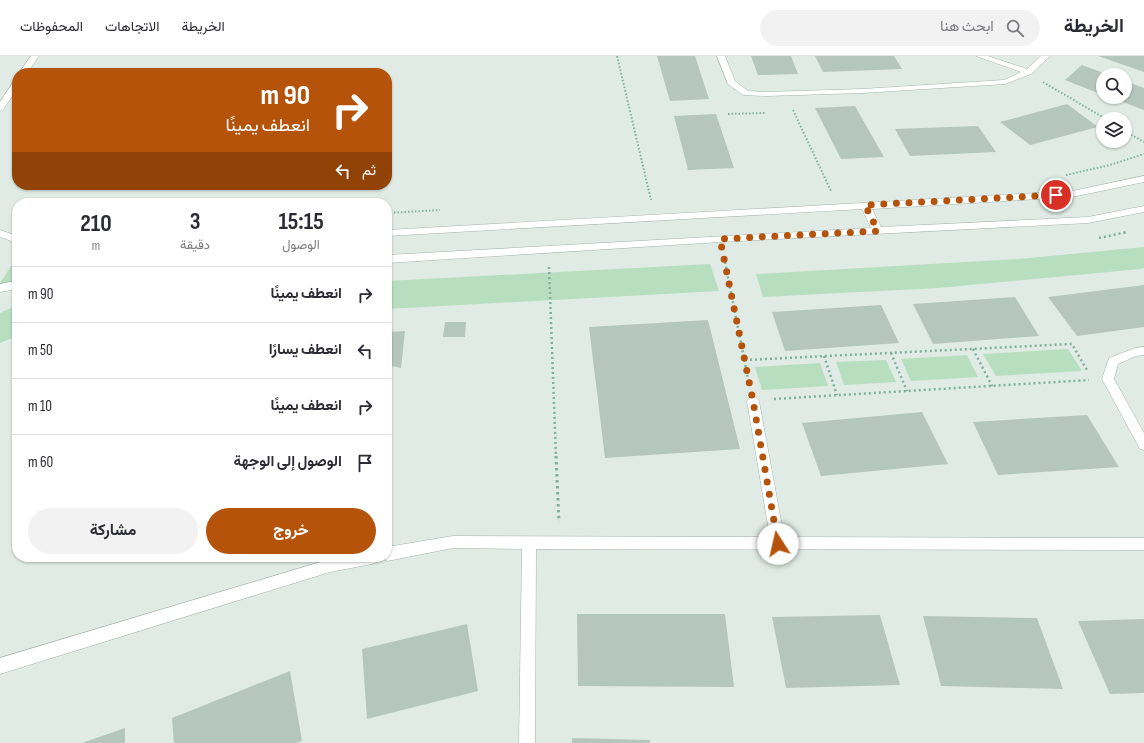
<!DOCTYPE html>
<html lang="ar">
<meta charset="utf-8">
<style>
:root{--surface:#fff;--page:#f2f2f3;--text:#2b2b33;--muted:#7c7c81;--line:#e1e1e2;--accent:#b45309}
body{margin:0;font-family:"Sofia Sans Condensed",Vazirmatn,sans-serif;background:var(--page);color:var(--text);direction:rtl;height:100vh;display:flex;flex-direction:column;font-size:15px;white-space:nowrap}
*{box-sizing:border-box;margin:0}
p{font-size:13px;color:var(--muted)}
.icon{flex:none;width:22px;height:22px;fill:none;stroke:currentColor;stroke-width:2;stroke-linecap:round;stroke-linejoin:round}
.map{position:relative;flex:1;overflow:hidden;direction:ltr}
.details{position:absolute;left:12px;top:142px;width:380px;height:364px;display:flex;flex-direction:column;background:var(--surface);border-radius:16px;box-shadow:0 1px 3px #0004;direction:rtl}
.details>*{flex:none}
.hud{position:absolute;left:12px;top:12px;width:380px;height:122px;border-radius:16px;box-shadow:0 1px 3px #0004;direction:rtl;background:#b45309;color:#fff;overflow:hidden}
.fabs{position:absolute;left:1096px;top:12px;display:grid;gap:8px}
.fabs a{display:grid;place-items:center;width:36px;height:36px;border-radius:50%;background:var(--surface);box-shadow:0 1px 3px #0004;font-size:20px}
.pin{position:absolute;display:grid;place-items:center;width:34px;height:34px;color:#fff;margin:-17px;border:2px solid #fff;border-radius:50%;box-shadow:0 1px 4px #0007}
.me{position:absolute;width:44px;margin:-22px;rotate:350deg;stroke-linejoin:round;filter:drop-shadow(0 0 3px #0008)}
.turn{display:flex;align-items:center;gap:14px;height:84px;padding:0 16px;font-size:18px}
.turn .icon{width:52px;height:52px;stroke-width:2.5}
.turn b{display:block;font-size:28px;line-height:34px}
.then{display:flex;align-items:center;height:38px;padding:0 16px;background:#0003;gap:8px;font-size:15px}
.eta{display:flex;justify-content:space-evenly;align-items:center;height:68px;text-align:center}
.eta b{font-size:24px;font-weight:700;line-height:28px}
.button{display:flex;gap:8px;margin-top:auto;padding:8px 16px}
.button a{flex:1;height:46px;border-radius:24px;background:var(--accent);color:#fff;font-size:16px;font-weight:700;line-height:46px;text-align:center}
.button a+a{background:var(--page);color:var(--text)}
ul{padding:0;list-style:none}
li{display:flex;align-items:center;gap:12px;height:56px;padding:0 16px;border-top:1px solid var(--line)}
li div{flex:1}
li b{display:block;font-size:15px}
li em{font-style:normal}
header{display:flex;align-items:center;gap:24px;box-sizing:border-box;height:56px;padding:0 20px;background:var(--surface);border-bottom:1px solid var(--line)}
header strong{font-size:19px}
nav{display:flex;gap:22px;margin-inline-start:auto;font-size:14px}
.search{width:280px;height:36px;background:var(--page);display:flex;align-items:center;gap:10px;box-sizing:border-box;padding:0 14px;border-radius:22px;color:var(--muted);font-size:15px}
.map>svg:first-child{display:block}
</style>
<header>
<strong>الخريطة</strong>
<div class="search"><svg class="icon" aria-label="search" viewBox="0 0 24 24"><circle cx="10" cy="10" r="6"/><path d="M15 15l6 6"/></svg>ابحث هنا</div>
<nav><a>الخريطة</a><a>الاتجاهات</a><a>المحفوظات</a></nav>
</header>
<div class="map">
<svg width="1144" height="687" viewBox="0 0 1144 687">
<rect width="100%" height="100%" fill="#e0ebe5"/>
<path fill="#b7debe" d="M1144,191V212L1140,213L938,232L763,241L756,218L1019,203Z
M17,201V224L0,229V227Z
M710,208L719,235L387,253V225Z
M17,249V280L0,287V257Z
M1068,293L1082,315L996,320L983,298Z
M967,299L978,321L911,325L901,303Z
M886,304L896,326L844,329L836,306Z
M820,307L828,330L762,334L755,311Z"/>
<path fill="#b5c6be" d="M657,0H695L709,43L670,45Z
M751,0H791L798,18L758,19Z
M815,0H894L902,13L823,16Z
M1098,0H1144V16Z
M1082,9L1109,19H1103V39L1065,24Z
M1125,25L1144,32V54L1110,41H1125Z
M1067,48L1098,71L1030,89L1000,66Z
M855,50L884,101L841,103L815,52Z
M716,58L734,112L688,114L674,60Z
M978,70L996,96L910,100L895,73Z
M1144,229V271L1077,280L1048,241Z
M1015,241L1039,280L933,288L913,248Z
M881,249L899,287L785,295L772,256Z
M708,264L740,393L605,402L589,271Z
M445,266H466L465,281H443Z
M405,275L401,312L387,309V276Z
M922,356L948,408L821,420L802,367Z
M1087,359L1119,411L998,419L973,366Z
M577,558H725L734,631L578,630Z
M880,559L900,629L786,632L772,561Z
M923,560L1037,562L1063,633L941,630Z
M1144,563V637L1110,638L1078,565Z
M467,568L478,635L367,663L362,593Z
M290,615L302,685L296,687H174L172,662Z
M125,672V687H82Z
M572,682L650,684V687H572Z"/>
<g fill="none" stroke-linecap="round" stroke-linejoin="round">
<defs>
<path id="minor" d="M31,0H39L27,17H19Z
M717,0H725L735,25L748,35L766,36L862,33L1004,24L1021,16L976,0H988L1027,13L1041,0H1050L1031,18L1005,28L862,37L766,40L743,39L728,28Z
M14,25H17V33L3,54L0,55V46Z
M1144,120V126L1072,141L872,153L881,171L1088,161L1144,150V156L1088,167L720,186L387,207V199L871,172L862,153L387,180V174L1072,135Z
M0,174L17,180V187L0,181Z
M17,225V233L0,236V228Z
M1144,291V299L1136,300L1118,308L1114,323L1144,377V394L1140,393L1102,323L1109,302L1135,292Z
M753,340L757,342L759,345L784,481L1144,482V494L536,493L535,687H519L522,493L453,492L387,505L381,501H387V491L453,480L770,481L747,345L749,342Z
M337,501H379L377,506L372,508L330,516L0,618V602Z"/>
</defs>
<use href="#minor" stroke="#a3b3ac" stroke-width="1"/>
<path stroke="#7eb19c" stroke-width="2" stroke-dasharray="1.5 2" stroke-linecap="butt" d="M617,0L651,144
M1043,26L1106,63
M793,54L831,135
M728,58L765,57
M1125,75L1144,86
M1066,119L1110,109L1144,98
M387,157L440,154
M1124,177L1127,176"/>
<path stroke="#7eb19c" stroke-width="2.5" stroke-dasharray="2 3" stroke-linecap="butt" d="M1099,182L1127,176
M724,201L749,328
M549,211L556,401
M973,293L992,330
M891,297L907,335
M824,300L837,339
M745,304L1072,288L1088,316
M774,343L1089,324"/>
<path stroke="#7eb19c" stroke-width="3" stroke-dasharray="2.5 3.5" stroke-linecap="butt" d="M556,400L559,466"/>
<use href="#minor" fill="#fff" fill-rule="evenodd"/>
</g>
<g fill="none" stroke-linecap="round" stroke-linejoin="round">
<path stroke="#b45309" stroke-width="7" stroke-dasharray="0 12.6" d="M778,488L753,345L720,183L878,175L865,149L1056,139"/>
</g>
</svg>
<div class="fabs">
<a><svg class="icon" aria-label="search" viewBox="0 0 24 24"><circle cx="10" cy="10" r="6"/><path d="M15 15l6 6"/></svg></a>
<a><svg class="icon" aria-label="layers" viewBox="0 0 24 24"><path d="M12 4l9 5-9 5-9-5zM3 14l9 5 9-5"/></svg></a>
</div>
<div class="pin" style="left:1056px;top:139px;background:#d93025"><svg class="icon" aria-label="arrive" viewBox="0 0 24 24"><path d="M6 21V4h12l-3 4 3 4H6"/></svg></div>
<svg class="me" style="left:778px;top:488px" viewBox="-20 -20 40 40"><circle r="19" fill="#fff"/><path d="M0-13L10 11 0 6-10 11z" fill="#b45309"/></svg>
<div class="hud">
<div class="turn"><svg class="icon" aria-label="right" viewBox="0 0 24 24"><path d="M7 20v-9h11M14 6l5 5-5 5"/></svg><div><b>90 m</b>انعطف يمينًا</div></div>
<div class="then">ثم<svg class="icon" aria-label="left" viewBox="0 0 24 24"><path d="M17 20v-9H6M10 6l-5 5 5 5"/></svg></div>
</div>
<section class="details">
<div class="eta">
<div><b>15:15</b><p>الوصول</p></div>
<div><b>3</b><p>دقيقة</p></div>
<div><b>210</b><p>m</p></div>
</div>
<ul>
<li><svg class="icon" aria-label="right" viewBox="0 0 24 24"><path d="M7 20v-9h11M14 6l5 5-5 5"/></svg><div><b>انعطف يمينًا</b></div><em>90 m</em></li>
<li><svg class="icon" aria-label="left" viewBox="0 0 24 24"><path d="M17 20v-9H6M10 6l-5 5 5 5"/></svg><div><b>انعطف يسارًا</b></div><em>50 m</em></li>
<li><svg class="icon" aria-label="right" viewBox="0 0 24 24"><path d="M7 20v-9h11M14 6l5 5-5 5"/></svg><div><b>انعطف يمينًا</b></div><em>10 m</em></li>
<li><svg class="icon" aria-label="arrive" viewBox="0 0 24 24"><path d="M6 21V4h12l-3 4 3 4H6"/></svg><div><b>الوصول إلى الوجهة</b></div><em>60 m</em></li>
</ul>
<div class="button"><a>خروج</a><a>مشاركة</a></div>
</section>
</div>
